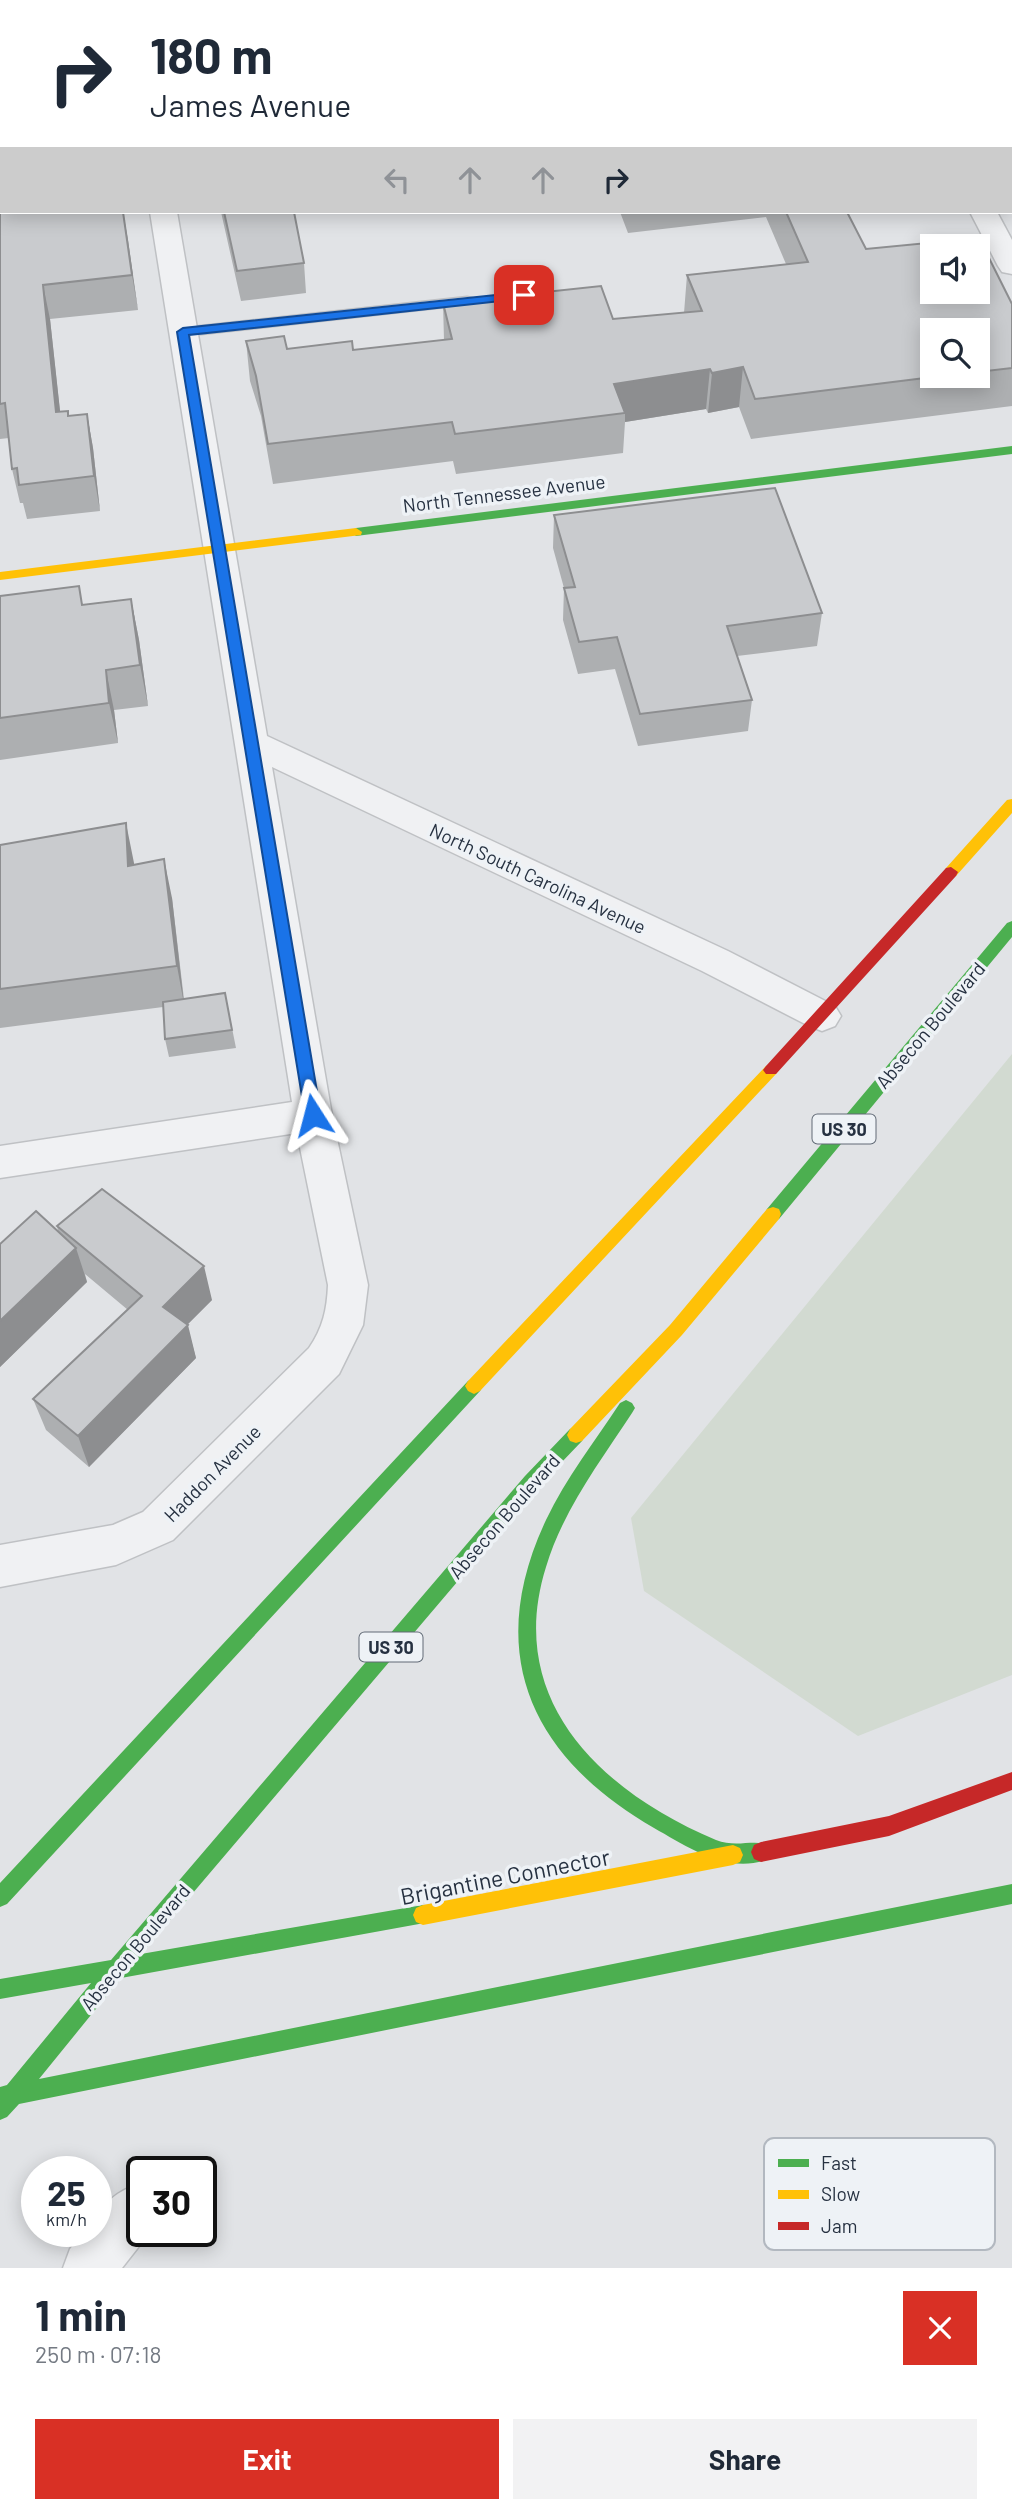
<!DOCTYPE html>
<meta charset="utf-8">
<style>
:root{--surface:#fff;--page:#f2f2f3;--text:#1f2937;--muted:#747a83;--accent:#d93025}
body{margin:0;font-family:Barlow,sans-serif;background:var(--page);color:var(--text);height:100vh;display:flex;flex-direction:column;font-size:26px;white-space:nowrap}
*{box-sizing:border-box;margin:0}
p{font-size:23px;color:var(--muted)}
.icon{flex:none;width:38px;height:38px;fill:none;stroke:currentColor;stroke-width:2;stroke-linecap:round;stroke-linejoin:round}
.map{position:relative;height:2268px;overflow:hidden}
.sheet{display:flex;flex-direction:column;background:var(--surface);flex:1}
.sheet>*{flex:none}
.top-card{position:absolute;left:0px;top:0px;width:1013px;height:214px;box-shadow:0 4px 18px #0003;background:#fff;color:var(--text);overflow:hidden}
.controls{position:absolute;left:920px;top:234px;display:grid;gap:14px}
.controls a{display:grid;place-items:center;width:70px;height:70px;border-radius:0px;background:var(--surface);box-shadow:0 4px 18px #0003;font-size:35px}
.speed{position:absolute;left:21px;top:2156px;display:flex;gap:14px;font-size:35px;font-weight:700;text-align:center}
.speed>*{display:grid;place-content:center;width:91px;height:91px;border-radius:50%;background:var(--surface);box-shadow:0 4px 18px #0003;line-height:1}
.speed small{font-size:18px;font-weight:400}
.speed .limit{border:4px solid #111;border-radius:10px;background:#fff;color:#111}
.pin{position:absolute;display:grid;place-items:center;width:60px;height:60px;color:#fff;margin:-30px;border-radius:14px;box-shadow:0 4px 10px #0006}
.me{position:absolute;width:77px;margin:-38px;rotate:351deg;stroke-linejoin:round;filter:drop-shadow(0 0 5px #0008)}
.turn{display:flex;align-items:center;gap:24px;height:147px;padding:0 35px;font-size:32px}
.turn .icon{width:91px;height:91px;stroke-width:2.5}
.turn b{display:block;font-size:49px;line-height:60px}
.lanes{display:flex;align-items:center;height:66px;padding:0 35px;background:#0003;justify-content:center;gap:35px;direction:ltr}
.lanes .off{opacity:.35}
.round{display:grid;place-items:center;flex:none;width:74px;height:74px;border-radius:0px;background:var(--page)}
.summary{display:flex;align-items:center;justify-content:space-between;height:119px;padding:0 35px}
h1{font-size:42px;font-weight:700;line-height:52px}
.primary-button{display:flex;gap:14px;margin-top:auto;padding:14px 35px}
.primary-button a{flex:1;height:80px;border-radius:0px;background:var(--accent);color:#fff;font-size:28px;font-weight:700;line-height:80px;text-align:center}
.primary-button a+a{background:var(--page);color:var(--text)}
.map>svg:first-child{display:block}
</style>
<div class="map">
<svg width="1012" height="2268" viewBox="0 0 1012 2268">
<rect width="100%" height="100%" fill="#e1e3e6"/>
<path fill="#d2dad1" d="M1012,1054V1675L858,1736L644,1591L631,1518Z"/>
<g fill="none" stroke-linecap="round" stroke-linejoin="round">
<defs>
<path id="lane" d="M467,297L472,298V304L183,336L176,332L183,328Z"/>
<path id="street" d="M68,0H109L67,2Z
M117,0H141V2H117Z
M492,0H516L517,2H493Z
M859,0H883L884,2H860Z
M150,212H177L267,736L728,951L835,1006L841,1016L835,1026L822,1031L809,1026L702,971L272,767L332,1115L368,1285L363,1325L339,1374L173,1540L116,1565L0,1587V1545L113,1525L143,1512L309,1348C323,1328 327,1309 328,1285L297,1133L0,1178V1146L292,1102Z
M970,212H997L1012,240V274L1002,272L998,266Z
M133,2186L142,2190V2231H151L122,2268H63L70,2249L85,2231H96C96,2208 112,2195 133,2186Z"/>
</defs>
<use href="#lane" stroke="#bfc1c4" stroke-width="3"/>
<use href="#street" stroke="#bfc1c4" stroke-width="3"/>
<use href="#lane" fill="#f0f1f3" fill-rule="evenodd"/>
<use href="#street" fill="#f0f1f3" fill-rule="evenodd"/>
<path fill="#4caf50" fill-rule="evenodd" d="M1012,446V454L356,536L350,532L356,528Z
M1012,921V937L779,1219L773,1221L767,1219L765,1214L767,1209L1007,923Z
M474,1378L480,1381L483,1386L480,1391L7,1904L0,1907V1883L468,1381Z
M626,1400L632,1403L635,1408L632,1413C600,1462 563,1510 546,1567C504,1701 602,1792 716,1840C736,1848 753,1839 768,1845L771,1852L768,1859C728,1875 688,1847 654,1828C531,1757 483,1654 546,1520C566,1478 595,1441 620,1403Z
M576,1427L582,1429L585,1435L582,1441L537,1488L141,1954L423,1905L430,1908L433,1915L430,1922L121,1978L39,2079L1012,1884V1904L19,2104L7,2117L0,2120V2087L7,2085L91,1983L0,1999V1979L111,1960L525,1476L570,1429Z"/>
<path fill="#ffc107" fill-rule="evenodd" d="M356,528L362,532L361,535L0,580V572Z
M1012,799V813L956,876H946L944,872L946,868L1007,800Z
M771,1064L776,1066L779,1070L776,1074L480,1391L474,1394L468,1391L465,1386L468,1381L766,1066Z
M773,1207L779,1209L781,1214L779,1219L682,1335L582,1441L576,1443L570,1441L567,1435L570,1429L670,1325L767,1209Z
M733,1845L740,1848L743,1855L740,1862L733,1865L423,1925L416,1922L413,1915L416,1908L423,1905Z"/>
<path fill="#c62828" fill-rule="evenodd" d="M951,867L958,872L956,876L776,1074H766L763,1070L766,1066L946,868Z
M1012,1772V1790L889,1836L761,1862L754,1859L751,1852L754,1845L761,1842L889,1816Z"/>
</g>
<path fill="#adafb1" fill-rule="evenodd" d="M0,0L2,2V126L0,127Z
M430,0H485L486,2H430Z
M541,0H830L831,2H542Z
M931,0H1012V155V2H931Z
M0,165L123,212L138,310L50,319L60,412L69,416L87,414L93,448L100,511L27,519L23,503H20L12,469L9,438L0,439Z
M221,212H294L304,263L306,293L241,301Z
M620,212H847L866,249L1012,304V406L751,439L739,407L708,413L706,409L625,422L623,453L456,474L453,461L273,484L261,416L250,381L246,341L287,349L353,350L444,340L443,303L613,319L684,313L687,275L786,264L766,217L628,233ZM978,331V376H933Z
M554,515L822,613L817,646L737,656L752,700L748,731L638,746L615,669L578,674L563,620L564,588L553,548Z
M0,596L83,605L131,599L139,640L148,706L114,710L118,743L0,760Z
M0,845L135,865L172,898L184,999L225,993L236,1048L169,1057L165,1039L163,1007L0,1028Z
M57,1226L212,1300L187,1325L196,1358L89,1467L46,1430L33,1399L128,1310L85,1274L87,1282L0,1367V1244L58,1231Z"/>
<path fill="#8d8e90" d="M123,212L128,240L138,310L132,275Z
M43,285L50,319L64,447L56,412Z
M743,367L739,407L708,413L712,373Z
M710,369L706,409L625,422V413L614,384Z
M87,414L93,448L100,511L94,476Z
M131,599L139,640L148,706L140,665Z
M106,670L114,710L118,743L109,703Z
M126,823L134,863L137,905L128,866Z
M164,859L172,898L184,1004L177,966Z
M76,1248L87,1282L0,1367V1321Z
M204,1266L212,1300L172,1340L163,1307Z
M188,1325L196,1358L89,1467L78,1436Z"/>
<path fill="#c9cbce" stroke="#8d8e90" stroke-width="2" fill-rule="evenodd" d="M0,0H76V2H2V106L0,107Z
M178,0H222L223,2H179Z
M441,0H485L486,2H442Z
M555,0H830L831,2H556Z
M946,0H1012V121V2H947Z
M0,165H2V212H123L132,275L43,285L56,412L68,411V416L87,414L94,476L19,485L17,468L12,469L5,403L0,404Z
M224,212H294L304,263L237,271Z
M786,212H847L866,249L979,238L1012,304V368L978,372V331H933V376H941L755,399L743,367L712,373L710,369L614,384L625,413L455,434L452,422L268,444L256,376L246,341L284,336L287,349L352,341L353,350L452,339L443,303L601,286L613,319L702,311L687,275L808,262ZM933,247H978V292H933Z
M775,488L822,613L727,626L752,700L640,714L617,637L579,642L564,588L575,587L554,515Z
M79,586L82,605L131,599L140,665L106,670L109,703L0,718V596Z
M126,823L128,866L164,859L177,966L0,989V845Z
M225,993L232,1030L165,1039L163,1002Z
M102,1189L204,1266L163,1307L188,1325L78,1436L33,1399L142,1296L57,1226Z
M36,1211L76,1248L0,1321V1244Z"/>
<path fill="#1a73e8" stroke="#114b97" stroke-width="2" d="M524,292L530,295L528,298L189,335L321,1115L313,1122L305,1115L177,332L183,328Z"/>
<g text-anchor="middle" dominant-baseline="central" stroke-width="7" stroke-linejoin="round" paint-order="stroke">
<g fill="#eef2f6" stroke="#626b77" stroke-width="2">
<rect x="812.5" y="1114.5" width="63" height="29" rx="5"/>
<rect x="359.5" y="1632.5" width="63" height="29" rx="5"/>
</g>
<g font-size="18" font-weight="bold" fill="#263141">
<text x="844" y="1129">US 30</text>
<text x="391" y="1647">US 30</text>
</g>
<g font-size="19" fill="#263141" stroke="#eef2f6">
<text transform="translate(504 493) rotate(-7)">North Tennessee Avenue</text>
<text transform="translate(538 878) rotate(25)">North South Carolina Avenue</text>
<text transform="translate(930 1025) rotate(-50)">Absecon Boulevard</text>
<text transform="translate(212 1473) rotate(-45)">Haddon Avenue</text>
<text transform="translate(504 1516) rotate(-49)">Absecon Boulevard</text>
<text transform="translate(135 1947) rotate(-50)">Absecon Boulevard</text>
</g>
<g font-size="23" fill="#263141" stroke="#eef2f6">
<text transform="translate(505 1876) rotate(-11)">Brigantine Connector</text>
</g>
</g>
<rect x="764" y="2138" width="231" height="112" rx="10" fill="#eef2f6" stroke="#b2b8c0" stroke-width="2"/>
<rect x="778" y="2159" width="31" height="8" fill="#4caf50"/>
<rect x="778" y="2190" width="31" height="9" fill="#ffc107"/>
<rect x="778" y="2222" width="31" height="8" fill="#c62828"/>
<g font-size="19" fill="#263141">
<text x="821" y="2170">Fast</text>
<text x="821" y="2201">Slow</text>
<text x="821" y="2233">Jam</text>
</g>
</svg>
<div class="controls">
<a><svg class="icon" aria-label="sound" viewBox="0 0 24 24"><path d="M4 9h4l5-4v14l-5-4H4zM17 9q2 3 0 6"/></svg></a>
<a><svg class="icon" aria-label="search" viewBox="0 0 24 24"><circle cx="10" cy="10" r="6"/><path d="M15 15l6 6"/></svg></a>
</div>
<div class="speed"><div>25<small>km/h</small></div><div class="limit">30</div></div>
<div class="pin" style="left:524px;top:295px;background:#d93025"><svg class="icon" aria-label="arrive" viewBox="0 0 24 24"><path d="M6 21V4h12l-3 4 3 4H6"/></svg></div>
<svg class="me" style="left:313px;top:1115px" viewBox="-20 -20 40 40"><path d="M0-17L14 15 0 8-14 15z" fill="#1a73e8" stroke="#fff" stroke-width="4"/></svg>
<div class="top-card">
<div class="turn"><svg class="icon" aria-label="right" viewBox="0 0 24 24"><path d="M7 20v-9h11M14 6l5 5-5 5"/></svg><div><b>180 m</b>James Avenue</div></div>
<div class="lanes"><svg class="icon off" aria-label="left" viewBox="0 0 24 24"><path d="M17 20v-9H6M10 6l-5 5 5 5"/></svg><svg class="icon off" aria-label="ahead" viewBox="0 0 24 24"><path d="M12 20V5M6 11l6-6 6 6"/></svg><svg class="icon off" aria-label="ahead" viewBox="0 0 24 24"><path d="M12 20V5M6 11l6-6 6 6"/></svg><svg class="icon" aria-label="right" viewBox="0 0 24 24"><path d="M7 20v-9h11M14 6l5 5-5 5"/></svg></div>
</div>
</div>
<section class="sheet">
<div class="summary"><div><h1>1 min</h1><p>250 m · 07:18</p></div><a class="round" style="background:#d93025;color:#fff"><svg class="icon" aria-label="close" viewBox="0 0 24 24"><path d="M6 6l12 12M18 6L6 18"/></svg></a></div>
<div class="primary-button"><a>Exit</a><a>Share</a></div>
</section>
